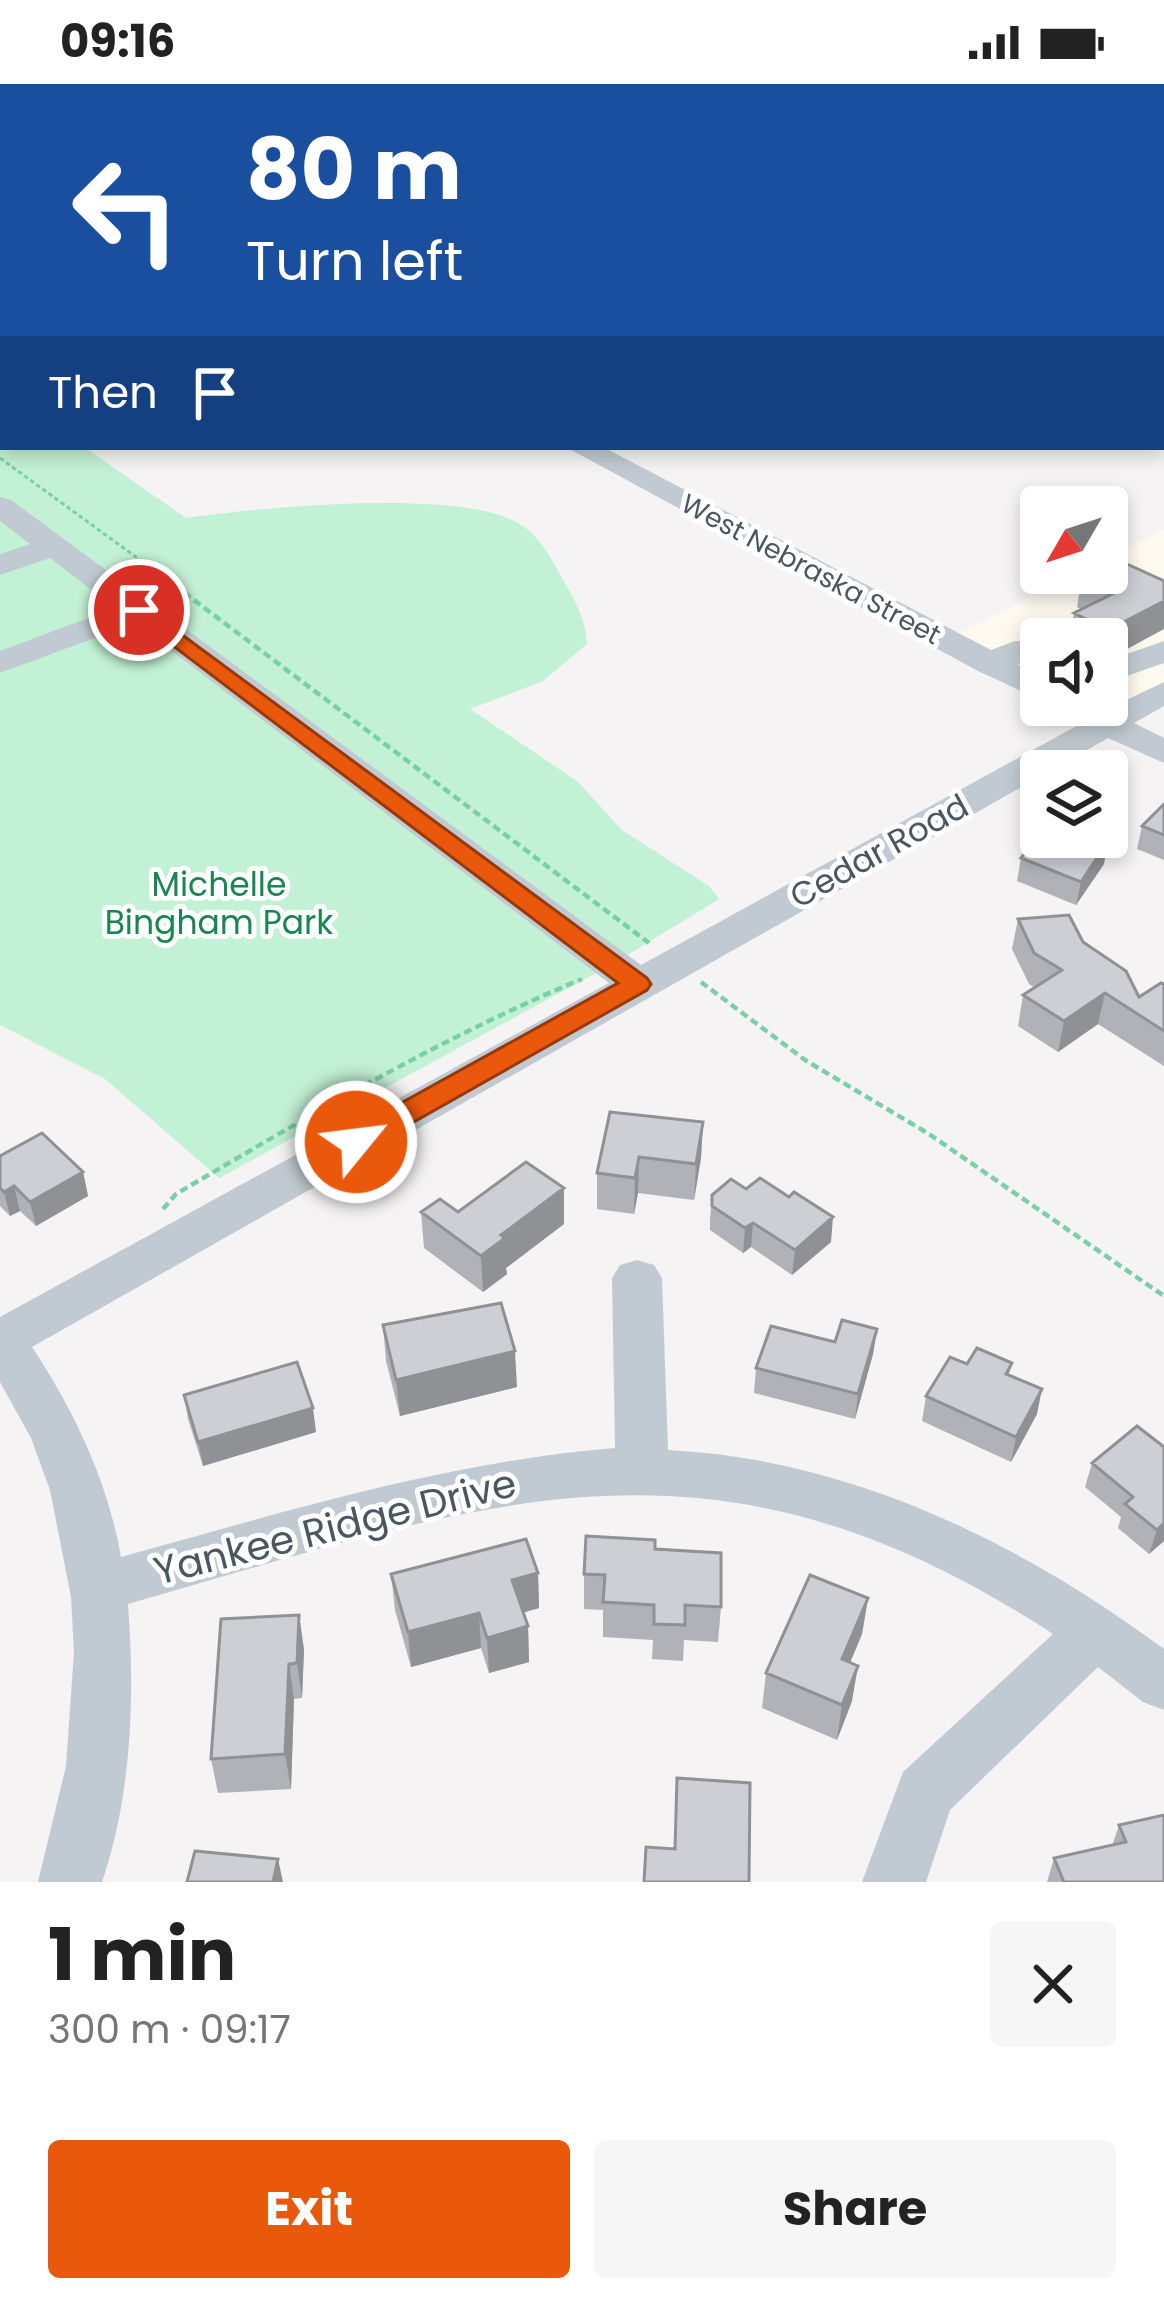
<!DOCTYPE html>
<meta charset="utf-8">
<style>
:root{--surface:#fff;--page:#f6f6f6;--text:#222;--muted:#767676;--accent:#ea580c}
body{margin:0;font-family:Poppins,sans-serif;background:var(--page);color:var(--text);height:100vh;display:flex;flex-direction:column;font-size:45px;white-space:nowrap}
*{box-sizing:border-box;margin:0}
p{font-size:39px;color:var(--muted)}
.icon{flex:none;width:66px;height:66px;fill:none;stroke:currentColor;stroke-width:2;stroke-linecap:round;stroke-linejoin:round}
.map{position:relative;height:1798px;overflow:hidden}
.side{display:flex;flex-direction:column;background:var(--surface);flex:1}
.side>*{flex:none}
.top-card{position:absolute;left:0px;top:0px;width:1164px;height:366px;box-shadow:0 6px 18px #0003;background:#1a4fa0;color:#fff;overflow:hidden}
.needle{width:78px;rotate:231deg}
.tools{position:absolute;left:1020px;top:402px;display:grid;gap:24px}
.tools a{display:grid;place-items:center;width:108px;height:108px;border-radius:12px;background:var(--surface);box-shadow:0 6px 18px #0003;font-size:60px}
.pin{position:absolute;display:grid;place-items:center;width:102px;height:102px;color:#fff;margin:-51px;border:6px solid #fff;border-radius:50%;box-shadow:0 3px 12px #0007}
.me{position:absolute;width:132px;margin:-66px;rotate:61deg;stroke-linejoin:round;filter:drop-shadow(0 0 9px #0008)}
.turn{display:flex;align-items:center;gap:42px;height:252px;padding:0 48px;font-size:54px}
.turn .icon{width:156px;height:156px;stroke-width:2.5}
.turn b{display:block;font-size:84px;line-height:102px}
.then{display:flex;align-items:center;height:114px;padding:0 48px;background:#0003;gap:24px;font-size:45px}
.round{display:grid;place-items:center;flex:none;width:126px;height:126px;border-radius:12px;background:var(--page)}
.headline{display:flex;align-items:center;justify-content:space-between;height:204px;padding:0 48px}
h1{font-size:72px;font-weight:700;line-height:90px}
.cta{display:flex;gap:24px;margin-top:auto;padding:24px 48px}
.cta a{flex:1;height:138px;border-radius:12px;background:var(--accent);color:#fff;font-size:48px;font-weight:700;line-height:138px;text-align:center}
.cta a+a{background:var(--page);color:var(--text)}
.status{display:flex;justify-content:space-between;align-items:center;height:84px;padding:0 60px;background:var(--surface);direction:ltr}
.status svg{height:33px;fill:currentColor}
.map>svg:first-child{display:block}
</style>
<div class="status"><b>09:16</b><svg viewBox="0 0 49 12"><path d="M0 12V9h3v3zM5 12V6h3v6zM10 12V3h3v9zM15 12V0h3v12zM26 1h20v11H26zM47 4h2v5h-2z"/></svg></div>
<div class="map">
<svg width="1164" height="1798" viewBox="0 0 1164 1798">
<rect width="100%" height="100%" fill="#f5f3f3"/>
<path fill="#fdf9ef" d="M1164,445V602L1104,636L1076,621H1107V555H1041V602L949,554L1077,489H1107V474Z"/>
<path fill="#c3f1d5" d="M0,299L3,363H84L186,434C258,424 465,402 523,442C543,456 554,480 566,501C577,520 586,538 587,560L543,597L470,625L577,697L622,746L709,802L719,815L611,881L219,1094L105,995L0,941Z"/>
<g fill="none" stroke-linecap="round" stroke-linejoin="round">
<path stroke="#7ad0a6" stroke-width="3" stroke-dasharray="4.5 3" stroke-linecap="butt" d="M0,374L158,489"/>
<path stroke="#7ad0a6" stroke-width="4.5" stroke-dasharray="8 4.5" stroke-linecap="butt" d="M154,486L649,859
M701,898L805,976L929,1050L1164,1212
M163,1125L176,1110C309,1032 440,954 582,895"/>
<path fill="#c1cad2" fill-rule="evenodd" d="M184,0H209L211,3H186Z
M1161,20H1164L1161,33Z
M0,52L3,53V68L0,67Z
M1164,62V76L1161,77V63Z
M566,363H603L991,566L1015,557L1041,558V578L1017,580L1041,592V616L978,587Z
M0,413L11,416L641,881L1080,640L1051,621H1097L1106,626L1164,598V622L1134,639L1164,654V679L1108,654L1050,687H1041V692L32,1263C74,1326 108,1398 121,1473C285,1428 445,1378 615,1364L612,1194L620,1181L637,1176L654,1181L662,1194L668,1366C851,1375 1021,1459 1164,1565V1626L1143,1618L1098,1583L950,1726L926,1798H862L903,1688L1053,1550C711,1326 488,1417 128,1520C135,1612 132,1710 102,1798H38L66,1682L74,1568L71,1513L50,1406L31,1354L0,1298V1233L609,899L135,539L0,589V567L115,524L50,474L0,491V470L30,460L0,437Z
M1164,557V579L1107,599V577Z"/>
<path fill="#b3c2d1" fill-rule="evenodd" d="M0,114H3V132H0Z
M1161,121H1164V139H1161Z"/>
</g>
<path fill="#b0b2b7" d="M54,0H158L159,3H54Z
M320,0H781L780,3H320Z
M806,0H850L839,3H815Z
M1040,0H1148L1147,3H1040Z
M1082,492L1164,497L1107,555H1069L1074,529L1081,525L1077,523Z
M1164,720V776L1137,765L1142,742Z
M1021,774L1104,780L1076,821L1017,797Z
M1018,835L1083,858L1139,913L1164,900V982L1098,940L1058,968L1018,942L1023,911L1035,904L1029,900L1012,865Z
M703,1038L701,1074L694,1116L638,1109L634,1130L597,1125V1089Z
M0,1072L83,1088L88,1112L36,1142L20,1127L10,1132L0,1122Z
M564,1104V1140L506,1184L507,1190L483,1208L424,1164L421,1128H458Z
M746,1105L831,1158L792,1191L751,1163L743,1169L710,1146V1135L712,1111Z
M383,1241L517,1303L400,1332L386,1277Z
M877,1245L873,1270L855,1335L754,1309L756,1284Z
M1012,1279L1009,1291L1037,1330L1011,1378L922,1337L926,1312L967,1280Z
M184,1311L316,1348L203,1382L188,1335Z
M1137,1342L1164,1457L1149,1470L1118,1444L1121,1433L1085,1403L1092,1379Z
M655,1465L721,1523L718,1558L684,1556L683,1577L652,1575L653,1556L603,1553V1526L584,1525V1490Z
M538,1489L539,1524L523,1529L528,1542L529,1578L489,1589L481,1564L411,1583L395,1526L391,1490Z
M868,1514L862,1550L850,1578L852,1617L837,1656L762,1624L766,1589Z
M299,1531L304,1566L302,1614L294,1615L291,1705L218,1709L211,1675Z
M1119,1741L1164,1798H1047L1054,1774L1112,1762Z"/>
<path fill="#909195" d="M827,0H850L839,3H826Z
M1087,0H1148L1147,3H1086Z
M1163,204L1164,236L1161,238V217Z
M1164,517V545L1107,576L1108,546Z
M1108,757L1104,780L1076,821L1081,798Z
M1105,909L1098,940L1058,968L1064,937Z
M703,1038L701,1074L694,1116L696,1080Z
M639,1073L638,1109L634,1130L635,1094Z
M83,1088L88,1112L36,1142L30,1118Z
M14,1102L20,1127L10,1132L4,1108Z
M564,1104V1140L506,1184L507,1190L483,1208L481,1172L501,1151Z
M833,1133L831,1158L792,1191L795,1166Z
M753,1139L751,1163L743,1169L745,1144Z
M877,1245L873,1270L855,1335L858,1310Z
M515,1267L517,1303L400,1332L396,1296Z
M1042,1305L1037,1330L1011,1378L1016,1353Z
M313,1324L316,1348L203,1382L198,1358Z
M1164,1439V1457L1149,1470L1157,1446Z
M538,1489L539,1524L513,1531L512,1496Z
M868,1514L862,1550L837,1610L842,1575Z
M479,1529L481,1564L411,1583L408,1548Z
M299,1531L304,1566L302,1614L297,1579Z
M528,1542L529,1578L489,1589L487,1554Z
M289,1580L294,1615L291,1705L285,1670Z
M858,1582L852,1617L837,1656L842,1621Z
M278,1775L283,1798H273Z"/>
<path fill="#cdcfd5" stroke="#909195" stroke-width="3" d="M76,0H153L140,3H82Z
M350,0H775L774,3H358Z
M1161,158L1164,159L1163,204L1161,203Z
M1116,475L1164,497V517L1108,546L1074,529L1116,508L1082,492L1087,489H1107V479Z
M1164,720V751L1142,742Z
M1041,747V753H1096L1108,757L1081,798L1021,774Z
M1069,831L1083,858L1126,887L1139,913L1161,899L1164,900V947L1105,909L1064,937L1023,911L1062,886L1034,869L1018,835Z
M610,1028L703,1038L696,1080L639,1073L635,1094L597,1089Z
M42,1049L83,1088L30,1118L14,1102L4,1108L0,1104V1072Z
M526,1078L564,1104L501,1151L505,1154L481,1172L421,1128L440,1115L458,1128Z
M760,1094L789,1113L794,1108L833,1133L795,1166L753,1139L745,1144L712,1122V1111L731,1095L746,1105Z
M501,1219L515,1267L396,1296L383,1241Z
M842,1236L877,1245L858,1310L756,1284L771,1242L835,1258Z
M977,1264L1012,1279L1006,1290L1042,1305L1016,1353L926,1312L950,1273L967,1280Z
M297,1278L313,1324L198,1358L184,1311Z
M1137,1342L1164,1363V1439L1157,1446L1125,1420L1133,1413L1092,1379Z
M586,1452L655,1456V1465L721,1469V1523L685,1521V1541L654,1540V1521L603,1518L605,1491L584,1490Z
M526,1455L538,1489L512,1496L528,1542L487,1554L479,1529L408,1548L391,1490Z
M810,1491L868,1514L842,1575L858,1582L842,1621L766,1589Z
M299,1531L297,1579L289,1580L285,1670L211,1675L221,1535Z
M677,1694L750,1699L749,1798H644L646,1763L675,1765Z
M1164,1731V1798H1064L1054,1774L1126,1758L1119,1741Z
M195,1767L278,1775L273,1798H187Z"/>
<path fill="#ea580c" stroke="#983908" stroke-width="3" d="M139,519L647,894L651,900L647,906L366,1065H345L341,1058L345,1050L618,899L131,530L128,526Z"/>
<g text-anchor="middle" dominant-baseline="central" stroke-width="10" stroke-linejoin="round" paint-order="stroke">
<g font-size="27" fill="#4a5661" stroke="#fff">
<text transform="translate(811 485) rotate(28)">West Nebraska Street</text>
</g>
<g font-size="33" fill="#4a5661" stroke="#fff">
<text transform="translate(879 767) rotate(-29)">Cedar Road</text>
</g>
<g font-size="33" fill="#17864f" stroke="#fff">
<text x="219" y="800">Michelle<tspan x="219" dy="38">Bingham Park</tspan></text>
</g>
<g font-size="39" fill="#4a5661" stroke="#fff">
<text transform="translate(335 1443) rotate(-14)">Yankee Ridge Drive</text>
</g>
</g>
</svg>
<div class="tools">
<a><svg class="needle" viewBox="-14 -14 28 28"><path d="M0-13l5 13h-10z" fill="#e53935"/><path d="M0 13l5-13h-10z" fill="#767676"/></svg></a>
<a><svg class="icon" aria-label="sound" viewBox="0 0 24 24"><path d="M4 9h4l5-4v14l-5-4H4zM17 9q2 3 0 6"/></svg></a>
<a><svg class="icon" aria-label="layers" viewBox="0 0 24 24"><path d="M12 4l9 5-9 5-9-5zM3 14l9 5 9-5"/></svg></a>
</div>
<div class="pin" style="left:139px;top:526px;background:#d93025"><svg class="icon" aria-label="arrive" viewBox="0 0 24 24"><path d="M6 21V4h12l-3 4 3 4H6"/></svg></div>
<svg class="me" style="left:356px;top:1058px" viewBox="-20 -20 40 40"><circle r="17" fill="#ea580c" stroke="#fff" stroke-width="3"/><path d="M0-11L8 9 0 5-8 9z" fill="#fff"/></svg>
<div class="top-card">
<div class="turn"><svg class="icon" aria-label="left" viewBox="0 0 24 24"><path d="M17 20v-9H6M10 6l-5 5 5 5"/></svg><div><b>80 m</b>Turn left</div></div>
<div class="then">Then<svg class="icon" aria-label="arrive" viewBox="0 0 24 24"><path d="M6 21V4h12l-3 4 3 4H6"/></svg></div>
</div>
</div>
<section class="side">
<div class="headline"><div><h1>1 min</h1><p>300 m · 09:17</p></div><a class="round"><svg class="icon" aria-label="close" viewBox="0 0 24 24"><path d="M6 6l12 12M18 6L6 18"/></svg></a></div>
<div class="cta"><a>Exit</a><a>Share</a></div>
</section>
